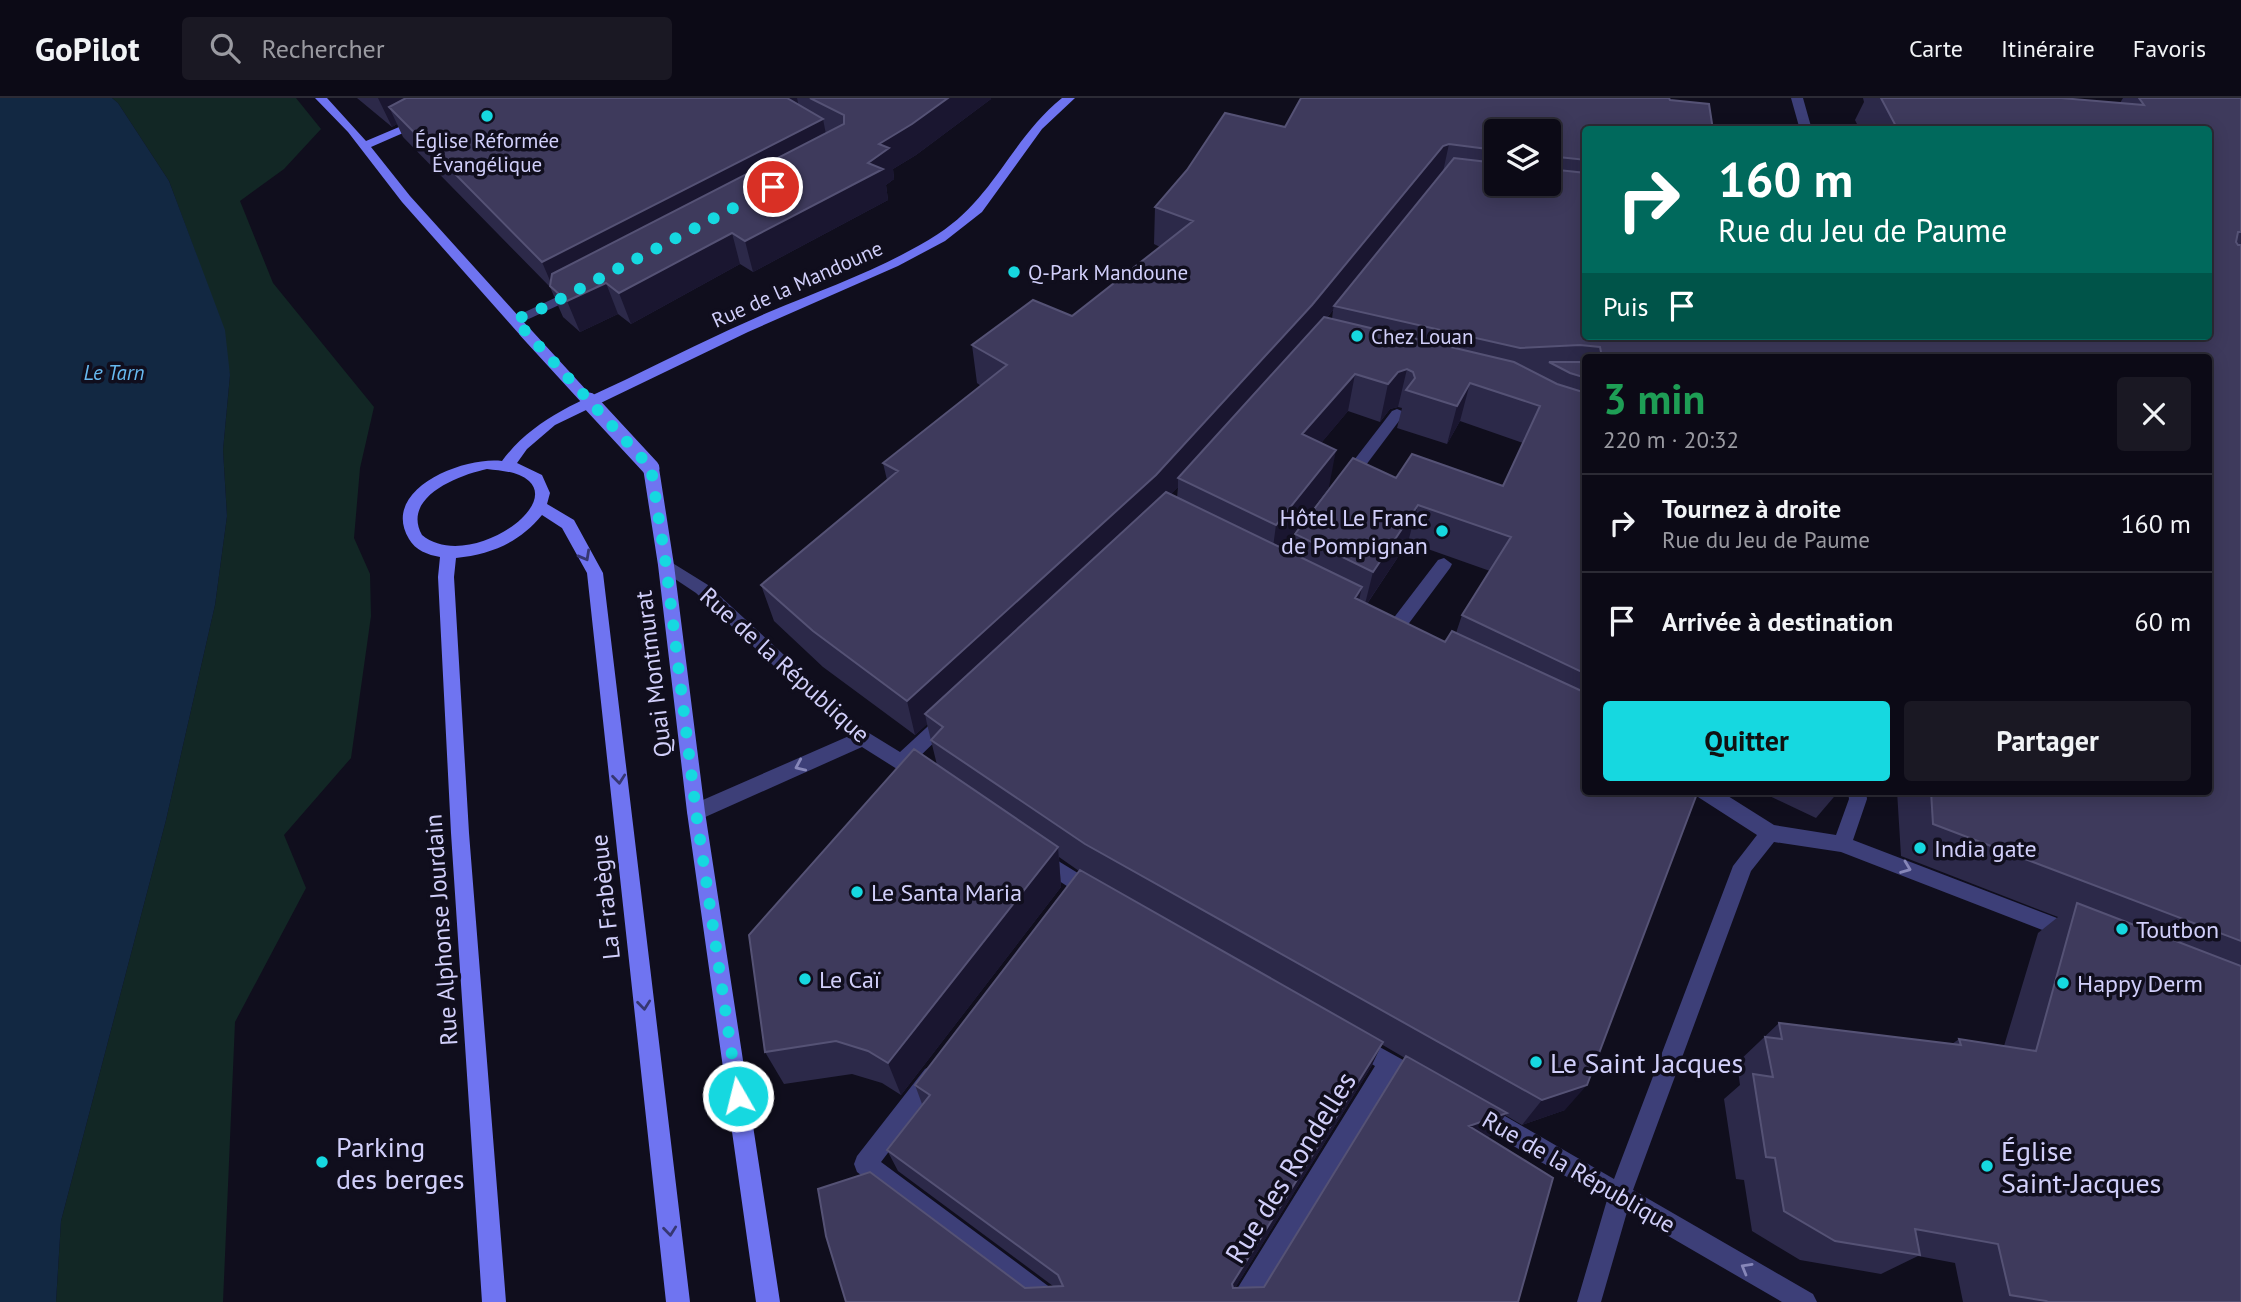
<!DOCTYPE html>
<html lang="fr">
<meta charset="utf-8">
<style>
:root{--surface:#0c0a16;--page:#1a1823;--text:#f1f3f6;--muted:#9a9aa1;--line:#2c2b35;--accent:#16d8e0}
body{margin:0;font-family:"PT Sans",sans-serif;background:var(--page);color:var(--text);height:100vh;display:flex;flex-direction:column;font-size:26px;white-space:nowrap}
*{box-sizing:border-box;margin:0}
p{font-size:23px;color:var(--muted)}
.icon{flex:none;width:38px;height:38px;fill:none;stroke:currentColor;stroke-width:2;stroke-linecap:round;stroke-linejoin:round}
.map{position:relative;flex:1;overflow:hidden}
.side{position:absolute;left:1582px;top:256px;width:630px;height:441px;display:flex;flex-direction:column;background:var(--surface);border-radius:7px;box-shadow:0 4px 18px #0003,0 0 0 2px var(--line)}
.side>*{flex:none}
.guide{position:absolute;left:1582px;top:28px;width:630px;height:214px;border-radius:7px;box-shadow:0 4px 18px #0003,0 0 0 2px var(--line);background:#00695c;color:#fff;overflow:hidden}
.fabs{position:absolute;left:1484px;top:21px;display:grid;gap:14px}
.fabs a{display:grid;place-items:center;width:77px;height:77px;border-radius:7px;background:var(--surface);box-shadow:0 4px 18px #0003,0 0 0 2px var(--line);font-size:35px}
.pin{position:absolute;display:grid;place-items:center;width:60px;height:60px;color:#fff;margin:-30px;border:4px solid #fff;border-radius:50%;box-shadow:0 2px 7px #0007}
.me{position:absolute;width:77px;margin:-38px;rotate:352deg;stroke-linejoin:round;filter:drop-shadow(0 0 5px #0008)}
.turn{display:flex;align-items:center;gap:24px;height:147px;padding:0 21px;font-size:32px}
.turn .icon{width:91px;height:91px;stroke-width:2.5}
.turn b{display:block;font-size:49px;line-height:60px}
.then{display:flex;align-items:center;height:66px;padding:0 21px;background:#0003;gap:14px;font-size:26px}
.round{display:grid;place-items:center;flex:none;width:74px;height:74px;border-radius:7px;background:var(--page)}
.head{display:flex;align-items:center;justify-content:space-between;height:119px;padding:0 21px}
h1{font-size:42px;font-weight:600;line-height:52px;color:#1e9e55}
.primary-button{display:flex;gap:14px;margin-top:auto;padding:14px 21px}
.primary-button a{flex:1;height:80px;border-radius:7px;background:var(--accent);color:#111;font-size:28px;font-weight:600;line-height:80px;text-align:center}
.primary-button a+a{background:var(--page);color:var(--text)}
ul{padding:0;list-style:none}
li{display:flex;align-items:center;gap:21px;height:98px;padding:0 21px;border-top:2px solid var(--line)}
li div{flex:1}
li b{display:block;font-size:26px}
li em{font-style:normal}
header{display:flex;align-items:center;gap:42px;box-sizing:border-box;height:98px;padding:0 35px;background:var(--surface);border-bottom:2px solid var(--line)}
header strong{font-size:33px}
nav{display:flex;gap:38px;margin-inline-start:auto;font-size:24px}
.search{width:490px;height:63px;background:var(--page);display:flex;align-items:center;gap:18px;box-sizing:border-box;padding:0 24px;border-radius:7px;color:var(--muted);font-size:26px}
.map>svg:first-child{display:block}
</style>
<header>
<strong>GoPilot</strong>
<div class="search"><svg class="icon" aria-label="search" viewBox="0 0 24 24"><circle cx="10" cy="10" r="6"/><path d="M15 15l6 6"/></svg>Rechercher</div>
<nav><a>Carte</a><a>Itinéraire</a><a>Favoris</a></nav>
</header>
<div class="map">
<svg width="2241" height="1204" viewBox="0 0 2241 1204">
<rect width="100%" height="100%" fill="#100e1d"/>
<path fill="#122725" d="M112,0H296L321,31L284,71L240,103L273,185L374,309L360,370L354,440L370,476L371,518L351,660L284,737L306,790L235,924L223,1204H56L61,1123L166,722L215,507L227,418L223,352L230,277L196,156L169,83L118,5Z"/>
<path fill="#122842" d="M0,0H112L118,5L169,83L225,232L230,277L223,352L227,418L215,507L166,722L61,1123L56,1204H0Z"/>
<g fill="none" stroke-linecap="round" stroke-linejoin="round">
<path fill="#3d3f78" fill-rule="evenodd" d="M1397,311L1402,313L1404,316L1402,319L1351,387H1341L1338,383L1341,379L1392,313Z
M1444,460L1452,466L1450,470L1398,540H1386L1384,535L1386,530L1438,462Z"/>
<path fill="#3d3f78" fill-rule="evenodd" d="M1791,0H1803L1812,32H1800Z
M578,189L583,190V196L520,225H510L508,222Z
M666,461L708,487L869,635L900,654L939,618H951L954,623L951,628L914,664L928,673L931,678L928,683L922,686L916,683L862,649L703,720L696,722L689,720L687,714L689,708L849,638L696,495L660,471L658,467Z
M1696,693H1720L1774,727L1836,737L1849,701L1848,693H1866L1867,701L1853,742L2078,828L2081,834L2078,840L2071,843L1841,754L1774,744L1751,773L1633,1092L1813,1196L1817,1204H1782L1627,1114L1601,1204H1577L1607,1102L1470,1023L1467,1015L1470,1007L1478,1004L1486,1007L1614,1081L1733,768L1757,737L1698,699Z
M1042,753L1099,788L1102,794L1099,800L1092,803L1085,800L1035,767L1032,761L1035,755Z
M1356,936L1425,974L1428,981L1425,988L1417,992L1393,979L1255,1204H1229L1375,968L1349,953L1345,946L1349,939Z
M933,967L941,971L944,978L941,985L881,1064L1059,1196L1063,1204H1031L857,1074L854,1066L857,1058L925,971Z"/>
<path fill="#6f74f1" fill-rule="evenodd" d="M315,0H327L366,43L418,21H426V25L371,49L410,98L530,231V237H520L402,104L348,34Z
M1062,0H1075L1042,31L982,114L945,143L898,168L748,234L555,327L527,351L517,365L542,377L550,395L547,406L574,422L603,475L690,1204H666L587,475L562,430L542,417C519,445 491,456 456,460L454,479L469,735L506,1204H482L451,735L438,479L440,459C428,457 415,452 409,441C379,391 465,358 502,363C533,321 579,304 625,282C672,259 720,235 769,214C826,190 885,170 938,136C995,99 1011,41 1062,0ZM487,371C501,373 518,373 529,383C560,411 465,473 422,437C401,399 459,377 487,371Z
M651,365L659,370L674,467L705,714L780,1204H756L687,714L658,467L643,370Z"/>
<path stroke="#6f74f1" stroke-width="12" d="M525,234L590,305"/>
<path stroke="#6f74f1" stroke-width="17" d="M589,303L651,370"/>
</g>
<path fill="#2c2949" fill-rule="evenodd" d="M357,0H991V1L916,57L893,71L894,81L886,87L888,102L753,174L740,166L631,226L618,216L580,234L563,219L550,189L403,39L397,26L392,29Z
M1863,0H2061L2120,5L2123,0H2241V1204H1963L1955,1165L1918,1158L1881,1176L1800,1162L1752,1133L1744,1082L1736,1081L1724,1001L1740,987L1737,965L1779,925L1952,946L1959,941L2004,948L2038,835L2058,819L1901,758L1897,693H2208V259H1586V693L1565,1012L1522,1027L1505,1017L1490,1038L1487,1039L1518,1204L1025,1190L1053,1188L898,1073L887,1052L922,1006L915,987L1079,773L1059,759L1061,789L901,997L882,985L852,976L784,986L765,954L937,667L927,626L915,637L823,569L774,523L761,487L887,382L883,365L981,288L977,285L972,247L1072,218L1160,149L1154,146L1155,109L1285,29L1586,32V238H2208V32H1860L1855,22L1864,4ZM1496,33H1549V86H1496ZM1333,212L1332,221L1327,220ZM1398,309L1402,310L1397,330L1447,346L1460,323L1523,345L1503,388L1396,380L1295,436L1292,455L1282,450L1329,389L1321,345L1348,313L1380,324L1390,311ZM1178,389L1177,400L1171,396ZM1408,444L1490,473L1462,517L1456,535L1445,544L1367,506ZM1381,946L1405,960L1264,1189L1235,1190L1371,969Z
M1759,693H1839L1816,720Z"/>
<path fill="#1a1630" d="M378,0H462L389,9L397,26L392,29Z
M775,0H797L799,9Z
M948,0H991V1L916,57L893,71L894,81L886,87L888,102L753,174L745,143L868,65L879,46Z
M823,21L829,52L554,192L542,164Z
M1449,46L1441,83L1334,208L1333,212L1307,244L1178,380V389L1155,414L925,616L927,626L915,637L907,603L1443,48Z
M732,135L740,166L631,226L619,195Z
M606,185L618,216L580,234L567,203Z
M1407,271L1398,309L1390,311L1380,324L1388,286L1398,274Z
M1355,276L1348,313L1297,374L1302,336Z
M1470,285L1460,323L1447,346L1457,308Z
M1336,352L1329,389L1271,464L1276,427Z
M1418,407L1408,444L1364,510L1373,474Z
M1362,489L1354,525L1355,500Z
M1058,749L1061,789L901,997L888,965Z
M1383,944L1371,969L1227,1203L1232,1186Z
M1587,987L1565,1012L1522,1027L1542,1002Z
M1507,1015L1490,1038L1453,1051L1469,1028Z"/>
<path fill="#3e3a5c" stroke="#555275" stroke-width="2" d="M406,0H787L823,21L542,164L389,9Z
M810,0H948L912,26L879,46L889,50L868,65L883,71L745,143L732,135L619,195L606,185L567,203L550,188L552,176L844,26V17Z
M1301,0H1669L1670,2L1709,6L1713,32H1586V62L1549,58V33H1496V52L1449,46L1443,48L1312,207L1156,377L907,603L813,533L761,487L898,373L883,365L1007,267L972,247L1033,202L1072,218L1193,123L1155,109L1187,72L1225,15L1285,29Z
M1881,0H2061L2144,7L2139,0H2241V134H2238L2236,144L2238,147H2241V843L1933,726L1931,693H2208V259H1602L1600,249L1580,247L1520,250L1334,208L1454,60L1496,65V86H1549V71L1586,75V238H2208V32H1898Z
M1324,219L1514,264L1557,286L1586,295V576L1462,517L1511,439L1418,407L1373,474L1295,436L1353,360L1396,380L1412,356L1503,388L1540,308L1470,285L1457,308L1406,292L1415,280L1413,274L1407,271L1398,274L1388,286L1355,276L1302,336L1336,352L1276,427L1178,380Z
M1549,264H1586V280L1570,275Z
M1166,394L1362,489L1355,500L1445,544L1452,533L1586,595V693H1698L1587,987L1542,1002L1085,746L931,642L943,629L925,616Z
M914,651L1058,749L888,965L868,953L836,943L765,954L749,837Z
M1080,772L1383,944L1232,1186L1233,1190L1264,1189L1406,958L1507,1015L1469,1028L1553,1080L1518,1204H846L826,1138L818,1091L870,1074L1025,1190L1063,1188L1058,1177L887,1052L930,997L915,987Z
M2077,805L2241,868V1204H2048L2046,1203L2010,1197L1998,1146L1915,1131L1920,1157L1835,1143L1784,1113L1775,1060L1766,1059L1753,976L1773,979L1765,939L1782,941L1779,925L1961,947L1959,941L2036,953Z"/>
<defs><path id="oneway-chevron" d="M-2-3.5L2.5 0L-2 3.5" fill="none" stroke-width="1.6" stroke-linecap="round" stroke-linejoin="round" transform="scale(1.75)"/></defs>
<g stroke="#363772">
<use href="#oneway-chevron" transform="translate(585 458) rotate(61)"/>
<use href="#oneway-chevron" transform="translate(619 681) rotate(84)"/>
<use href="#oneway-chevron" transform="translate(644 907) rotate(84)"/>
<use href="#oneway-chevron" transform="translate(670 1133) rotate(84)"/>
</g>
<g stroke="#8787b9">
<use href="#oneway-chevron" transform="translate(800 668) rotate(156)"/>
<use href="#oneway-chevron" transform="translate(1906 770) rotate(21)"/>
<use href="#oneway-chevron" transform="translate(1746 1170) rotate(-150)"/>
</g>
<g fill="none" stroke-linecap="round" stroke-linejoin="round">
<path stroke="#16d8e0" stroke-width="12" stroke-dasharray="0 21.6" d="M738,998L696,714L666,467L651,370L515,222L545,209L773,89"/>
</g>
<g fill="#16d8e0" stroke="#100e1d" stroke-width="2.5">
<circle cx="487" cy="18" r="7"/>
<circle cx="1014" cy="174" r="7"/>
<circle cx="1357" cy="238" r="7"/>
<circle cx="1442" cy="433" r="7"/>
<circle cx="1920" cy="750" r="7"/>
<circle cx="857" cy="794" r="7"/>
<circle cx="2122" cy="831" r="7"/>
<circle cx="805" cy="881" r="7"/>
<circle cx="2063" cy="885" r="7"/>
<circle cx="1536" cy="964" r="7"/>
<circle cx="322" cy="1064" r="7"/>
<circle cx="1987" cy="1068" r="7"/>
</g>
<g text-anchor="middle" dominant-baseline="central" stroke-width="7" stroke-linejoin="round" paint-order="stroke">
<g font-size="21" fill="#d1cffa" stroke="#100e1d" text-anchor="start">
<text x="487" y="42" text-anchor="middle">Église Réformée<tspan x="487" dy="24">Évangélique</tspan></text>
<text x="1028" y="174">Q-Park Mandoune</text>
<text x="1371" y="238">Chez Louan</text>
</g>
<g font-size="21" fill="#d1cffa" stroke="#100e1d">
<text transform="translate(797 186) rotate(-24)">Rue de la Mandoune</text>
</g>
<g font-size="21" font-style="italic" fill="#67b9f0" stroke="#100e1d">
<text x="114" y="274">Le Tarn</text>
</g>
<g font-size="24" fill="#d1cffa" stroke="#100e1d" text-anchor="start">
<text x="1428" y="419" text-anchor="end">Hôtel Le Franc<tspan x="1428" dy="28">de Pompignan</tspan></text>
<text x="1934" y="750">India gate</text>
<text x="871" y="794">Le Santa Maria</text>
<text x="2136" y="831">Toutbon</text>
<text x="819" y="881">Le Caï</text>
<text x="2077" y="885">Happy Derm</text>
</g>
<g font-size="24" fill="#d1cffa" stroke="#100e1d">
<text transform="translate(785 567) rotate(42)">Rue de la République</text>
<text transform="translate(653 576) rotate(-97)">Quai Montmurat</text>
<text transform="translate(605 799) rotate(-96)">La Frabègue</text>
<text transform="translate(441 832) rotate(-94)">Rue Alphonse Jourdain</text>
<text transform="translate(1579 1074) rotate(30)">Rue de la République</text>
</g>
<g font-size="28" fill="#d1cffa" stroke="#100e1d" text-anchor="start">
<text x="1550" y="964">Le Saint Jacques</text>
<text x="336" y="1048">Parking<tspan x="336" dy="32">des berges</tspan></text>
<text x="2001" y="1052">Église<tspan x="2001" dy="32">Saint-Jacques</tspan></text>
</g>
<g font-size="28" fill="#d1cffa" stroke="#100e1d">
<text transform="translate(1290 1069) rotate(-58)">Rue des Rondelles</text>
</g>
</g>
</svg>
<div class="fabs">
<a><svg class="icon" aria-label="layers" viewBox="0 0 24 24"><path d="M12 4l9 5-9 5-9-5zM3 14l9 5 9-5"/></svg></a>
</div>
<div class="pin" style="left:773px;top:89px;background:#d93025"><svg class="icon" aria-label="arrive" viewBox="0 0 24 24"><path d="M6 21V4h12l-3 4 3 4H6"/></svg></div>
<svg class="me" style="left:738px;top:998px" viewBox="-20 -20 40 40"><circle r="17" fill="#16d8e0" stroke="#fff" stroke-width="3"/><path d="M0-11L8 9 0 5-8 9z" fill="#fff"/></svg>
<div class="guide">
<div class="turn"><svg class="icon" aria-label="right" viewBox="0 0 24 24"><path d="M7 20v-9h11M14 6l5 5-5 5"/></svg><div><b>160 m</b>Rue du Jeu de Paume</div></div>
<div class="then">Puis<svg class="icon" aria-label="arrive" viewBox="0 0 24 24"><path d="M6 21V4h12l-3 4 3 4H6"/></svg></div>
</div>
<section class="side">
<div class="head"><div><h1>3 min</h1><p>220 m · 20:32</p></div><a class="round"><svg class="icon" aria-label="close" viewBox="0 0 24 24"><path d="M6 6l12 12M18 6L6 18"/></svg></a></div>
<ul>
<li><svg class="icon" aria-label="right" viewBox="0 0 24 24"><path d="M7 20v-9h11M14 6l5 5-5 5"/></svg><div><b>Tournez à droite</b><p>Rue du Jeu de Paume</p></div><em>160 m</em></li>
<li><svg class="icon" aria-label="arrive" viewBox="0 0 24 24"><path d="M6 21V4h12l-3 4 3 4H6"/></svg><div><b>Arrivée à destination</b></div><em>60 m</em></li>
</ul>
<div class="primary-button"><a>Quitter</a><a>Partager</a></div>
</section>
</div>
